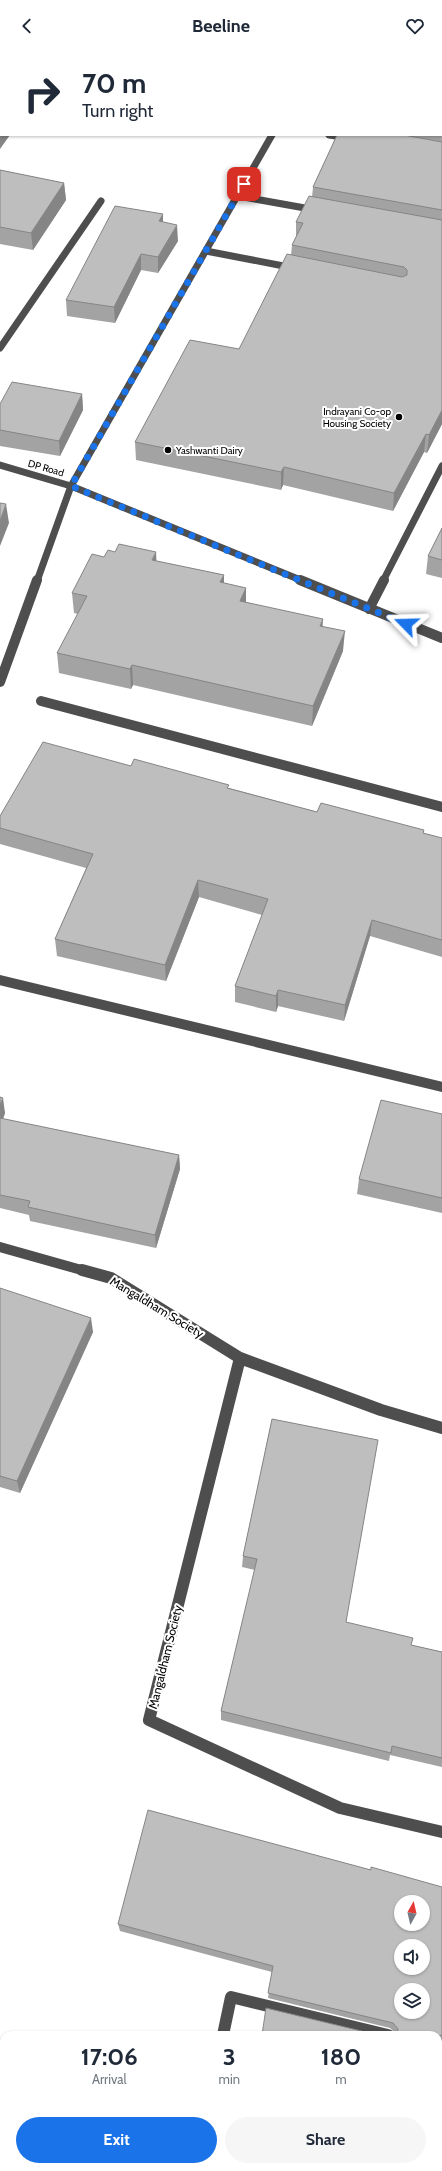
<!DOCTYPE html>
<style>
:root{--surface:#fff;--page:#f6f6f7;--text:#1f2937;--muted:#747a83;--accent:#1a73e8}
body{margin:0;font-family:Cabin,sans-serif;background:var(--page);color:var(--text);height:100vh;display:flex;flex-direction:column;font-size:15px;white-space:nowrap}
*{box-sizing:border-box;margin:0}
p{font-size:13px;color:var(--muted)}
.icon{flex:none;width:22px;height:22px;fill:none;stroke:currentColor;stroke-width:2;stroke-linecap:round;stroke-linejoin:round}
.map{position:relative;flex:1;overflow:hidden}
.panel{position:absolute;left:0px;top:1979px;width:442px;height:140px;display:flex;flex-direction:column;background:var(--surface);border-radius:12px 12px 0 0;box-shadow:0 1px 3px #0004}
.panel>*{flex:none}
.banner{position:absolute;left:0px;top:0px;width:442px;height:84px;box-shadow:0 1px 3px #0004;background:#fff;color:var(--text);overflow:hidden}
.needle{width:26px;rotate:8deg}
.controls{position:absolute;left:394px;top:1843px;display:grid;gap:8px}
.controls a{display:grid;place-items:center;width:36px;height:36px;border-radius:50%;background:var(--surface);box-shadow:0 1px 3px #0004;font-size:20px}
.pin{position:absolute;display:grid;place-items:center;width:34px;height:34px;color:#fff;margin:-17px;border-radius:8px;box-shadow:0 2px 6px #0006}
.me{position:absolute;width:44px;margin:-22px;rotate:292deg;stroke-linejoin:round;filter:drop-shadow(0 0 3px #0008)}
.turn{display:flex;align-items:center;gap:14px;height:84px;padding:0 16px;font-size:18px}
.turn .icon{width:52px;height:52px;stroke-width:2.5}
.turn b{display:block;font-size:28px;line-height:34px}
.eta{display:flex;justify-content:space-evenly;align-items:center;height:68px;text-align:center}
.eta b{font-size:24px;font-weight:700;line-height:28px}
.button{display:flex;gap:8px;margin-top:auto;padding:8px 16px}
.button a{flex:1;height:46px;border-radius:24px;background:var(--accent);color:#fff;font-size:16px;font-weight:700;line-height:46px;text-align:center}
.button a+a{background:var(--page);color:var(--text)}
header{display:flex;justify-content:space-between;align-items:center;height:52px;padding:0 16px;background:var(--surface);font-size:18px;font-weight:700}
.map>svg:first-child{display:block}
</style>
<header><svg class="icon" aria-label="back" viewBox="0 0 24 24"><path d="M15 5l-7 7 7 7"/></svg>Beeline<svg class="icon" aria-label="heart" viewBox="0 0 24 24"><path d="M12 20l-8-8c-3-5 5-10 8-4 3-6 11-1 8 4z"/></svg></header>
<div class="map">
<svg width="442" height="2119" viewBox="0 0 442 2119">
<rect width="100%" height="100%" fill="#fff"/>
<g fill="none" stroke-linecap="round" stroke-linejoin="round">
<path stroke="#4e4e4e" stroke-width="7" d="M329,83L349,86
M238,144L316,158
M206,199L294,216
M0,296L101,149
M0,413L71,434L303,529
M37,529L71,434L272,83
M383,529L442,414"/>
<path stroke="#4e4e4e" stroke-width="10" d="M300,528L442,586
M369,557L384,528
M0,630L37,528
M41,649L442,755
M0,928L442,1035
M0,1195L85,1219"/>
<path stroke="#4e4e4e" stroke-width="12" d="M82,1218L111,1226L240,1306L381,1358L442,1376
M240,1306L149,1668L340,1756L442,1780
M223,1983L231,1945L388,1983
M438,1995L442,1996
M195,2119L196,2115"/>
</g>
<path fill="#a3a3a3" d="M99,0H276L275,1H105Z
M442,0V372L427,401L424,400L393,459L283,433L281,438L136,408L135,390L239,297L291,203L292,193L296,185V170L312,145L313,135L337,83H441V1Z
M0,118L64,131L66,148L33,198L0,192Z
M163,170L178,189L158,221L141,218L115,271L67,264L66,248Z
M82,342L83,358L60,404L0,394V352Z
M442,476V526L426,522L428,504Z
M104,505L156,509L224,523V531L246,536V550L323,574L343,599L312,674L133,633L131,637L59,621L57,601L78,562L74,561L72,541Z
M131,714L229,736L317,760L423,781L442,786V905L370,884L344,969L278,954L276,960L235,950V934L262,863L199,845L166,929L57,904L55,887L86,816L0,792V764Z
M0,1045L5,1061L3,1067L179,1103L180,1117L156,1196L30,1169L29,1163L0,1156Z
M442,1062V1161L357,1142L359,1127Z
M0,1236L93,1280L20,1441L0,1435Z
M272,1367L346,1570L411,1593L442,1600V1715L390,1703L389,1709L221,1668V1659L255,1518L242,1515L243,1504Z
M370,1817L442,1835V1989L438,1988V1983H395V1981L390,1976L268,1946L272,1920L120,1879L118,1872Z"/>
<path fill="#858585" d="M56,0H69V1H55Z
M266,0H276L275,1H266Z
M1,76V83H10L0,97V77Z
M64,131L66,148L33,198L31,181Z
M163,162V178L159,169Z
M177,173L178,189L158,221V205Z
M141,202V218L115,271L114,255Z
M82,342L83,358L60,404L59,389Z
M442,358V372L427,401L429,383Z
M426,382L424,400L393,459L394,441Z
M284,415L283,433L281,438V420Z
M6,452L9,471L0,494V469Z
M156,500L157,520L152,508Z
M224,523V543L220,530Z
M246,536V556L240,549Z
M323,567L322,587L320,574Z
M345,579L343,599L312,674L313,654Z
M132,613L133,633L131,637L130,617Z
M198,828L199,845L166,929L165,913Z
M372,868L370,884L344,969L345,953Z
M278,938V954L276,960V944Z
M3,1046L5,1061L0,1075V1053Z
M179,1103L180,1117L156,1196L155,1183Z
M91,1266L93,1280L20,1441L17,1429Z"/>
<path fill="#bebebe" stroke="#858585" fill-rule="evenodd" d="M0,0H56L55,1H1V76L0,77Z
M201,0H266V1H207Z
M352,0H442V80L441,79V1H351Z
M337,83H404L442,90V158L313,135Z
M0,118L64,131L31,181L0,175Z
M309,144L442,168V358L429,383L426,382L394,441L284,415L281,420L135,390L190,288L239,297L287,202L402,225L407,223V218L404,215L292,193L303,171L296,170Z
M115,154L163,162L159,169L177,173L158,205L141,202L114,255L66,248Z
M12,330L82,342L59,389L0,378V352Z
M0,451L6,452L0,469Z
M442,476V508L428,504Z
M119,492L156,500L152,508L224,523L220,530L246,536L240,549L323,567L320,574L345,579L313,654L132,613L130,617L57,601L87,544L72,541L92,502L104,505L108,498L115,500Z
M43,690L131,714L134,707L229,733L227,736L317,760L321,751L424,778L423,781L442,786V888L372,868L345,953L278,938L276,944L235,934L268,847L198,828L165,913L55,887L93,802L0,776V764Z
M0,1045L3,1046L0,1053Z
M381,1048L442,1062V1146L359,1127Z
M0,1066L179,1103L155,1183L28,1155L30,1149L0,1143Z
M0,1236L91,1266L17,1429L0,1424Z
M272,1367L378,1388L346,1570L413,1586L411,1593L442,1600V1706L392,1694L391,1701L221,1659L257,1507L243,1504Z
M148,1758L371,1818V1815L442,1835V1984L440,1983L438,1985V1983H397L398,1977L393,1971L268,1941L273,1914L118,1872ZM401,1850H423V1872H401ZM401,1894H423V1916H401ZM401,1938H423V1960H401Z
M266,1956L378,1983H262Z
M438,1996L442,1998V2119H240V2115H438Z"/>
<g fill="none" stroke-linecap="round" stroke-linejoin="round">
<path stroke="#1a73e8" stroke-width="7" stroke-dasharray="0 12.6" d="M244,132L71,434L406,572"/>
</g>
<g fill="#000" stroke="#fff" stroke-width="1.5">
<circle cx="399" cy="365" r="4"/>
<circle cx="168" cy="398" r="4"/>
</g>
<g text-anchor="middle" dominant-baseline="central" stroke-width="4" stroke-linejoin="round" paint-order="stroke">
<g font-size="10" fill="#000" stroke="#fff" text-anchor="end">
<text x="391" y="359">Indrayani Co-op<tspan x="391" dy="12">Housing Society</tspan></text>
<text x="176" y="398" text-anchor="start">Yashwanti Dairy</text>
</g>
<g font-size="10" fill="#000" stroke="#fff">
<text transform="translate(46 416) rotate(16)">DP Road</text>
</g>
<g font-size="12" fill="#000" stroke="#fff">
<text transform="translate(157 1255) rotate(31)">Mangaldham Society</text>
<text transform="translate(165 1605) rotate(-76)">Mangaldham Society</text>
</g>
</g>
</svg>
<div class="controls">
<a><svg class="needle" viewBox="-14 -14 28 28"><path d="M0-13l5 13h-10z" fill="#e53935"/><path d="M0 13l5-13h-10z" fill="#747a83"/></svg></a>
<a><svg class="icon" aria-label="sound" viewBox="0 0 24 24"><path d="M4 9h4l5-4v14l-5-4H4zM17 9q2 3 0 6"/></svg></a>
<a><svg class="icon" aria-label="layers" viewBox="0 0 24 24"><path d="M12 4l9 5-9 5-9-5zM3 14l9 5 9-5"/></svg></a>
</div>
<div class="pin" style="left:244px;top:132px;background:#d93025"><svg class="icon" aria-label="arrive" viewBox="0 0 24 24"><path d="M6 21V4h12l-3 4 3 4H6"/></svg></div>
<svg class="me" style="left:406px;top:572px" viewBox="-20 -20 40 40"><path d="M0-17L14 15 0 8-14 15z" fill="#1a73e8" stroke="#fff" stroke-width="4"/></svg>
<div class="banner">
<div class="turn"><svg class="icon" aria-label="right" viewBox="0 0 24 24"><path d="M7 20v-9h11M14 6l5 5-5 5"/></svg><div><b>70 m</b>Turn right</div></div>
</div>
<section class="panel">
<div class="eta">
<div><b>17:06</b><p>Arrival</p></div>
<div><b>3</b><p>min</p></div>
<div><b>180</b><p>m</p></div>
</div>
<div class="button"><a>Exit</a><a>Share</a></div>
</section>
</div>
